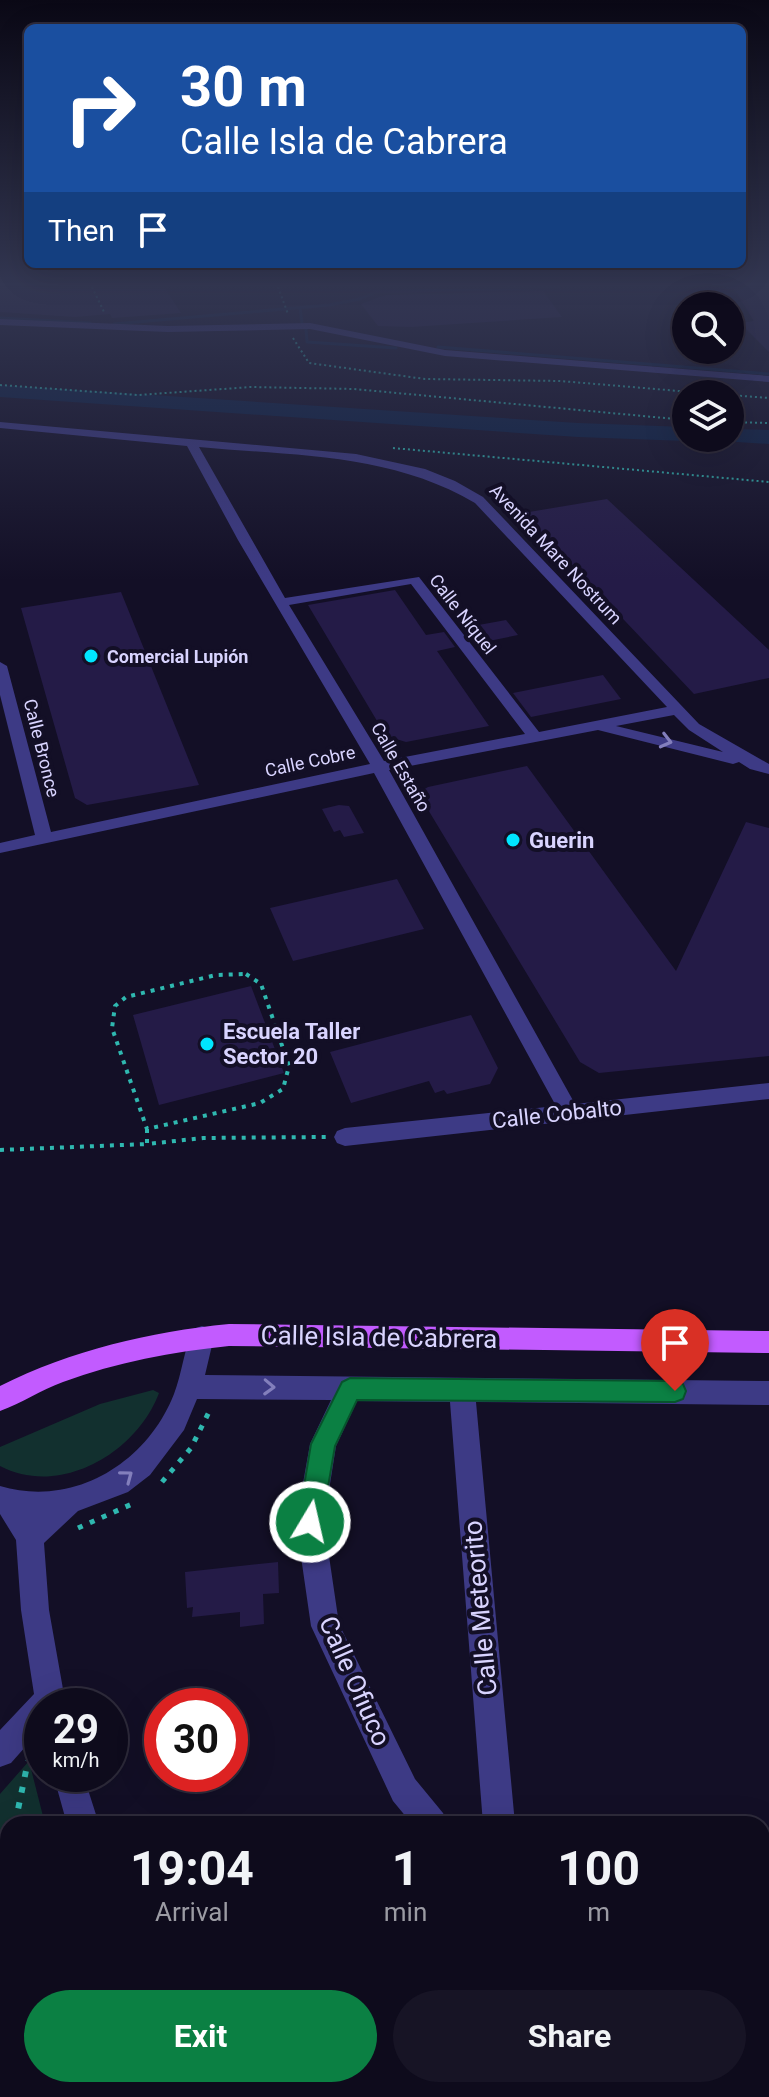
<!DOCTYPE html>
<meta charset="utf-8">
<style>
:root{--surface:#0e0b1c;--page:#171425;--text:#f1f3f6;--muted:#9b9ba3;--line:#2e2b3b;--accent:#0b8043}
body{margin:0;font-family:Roboto,sans-serif;background:var(--page);color:var(--text);height:100vh;display:flex;flex-direction:column;font-size:30px;white-space:nowrap}
*{box-sizing:border-box;margin:0}
p{font-size:26px;color:var(--muted)}
.icon{flex:none;width:44px;height:44px;fill:none;stroke:currentColor;stroke-width:2;stroke-linecap:round;stroke-linejoin:round}
.map{position:relative;flex:1;overflow:hidden}
.side{position:absolute;left:0px;top:1816px;width:770px;height:282px;display:flex;flex-direction:column;background:var(--surface);border-radius:24px 24px 0 0;box-shadow:0 8px 32px #0002,0 0 0 2px var(--line)}
.side>*{flex:none}
.top-card{position:absolute;left:24px;top:24px;width:722px;height:244px;border-radius:12px;box-shadow:0 8px 32px #0002,0 0 0 2px var(--line);background:#1a4fa0;color:#fff;overflow:hidden}
.controls{position:absolute;left:672px;top:292px;display:grid;gap:16px}
.controls a{display:grid;place-items:center;width:72px;height:72px;border-radius:50%;background:var(--surface);box-shadow:0 8px 32px #0002,0 0 0 2px var(--line);font-size:40px}
.speed{position:absolute;left:24px;top:1688px;display:flex;gap:16px;font-size:40px;font-weight:700;text-align:center}
.speed>*{display:grid;place-content:center;width:104px;height:104px;border-radius:50%;background:var(--surface);box-shadow:0 8px 32px #0002,0 0 0 2px var(--line);line-height:1}
.speed small{font-size:20px;font-weight:400}
.speed .limit{border:12px solid #d22;background:#fff;color:#111}
.pin{position:absolute;display:grid;place-items:center;width:68px;height:68px;color:#fff;margin:-82px -34px;border-radius:50% 50% 50% 0;rotate:-45deg;box-shadow:0 0 8px #0007}
.pin .icon{rotate:45deg}
.me{position:absolute;width:88px;margin:-44px;rotate:9deg;stroke-linejoin:round;filter:drop-shadow(0 0 6px #0008)}
.turn{display:flex;align-items:center;gap:28px;height:168px;padding:0 24px;font-size:36px}
.turn .icon{width:104px;height:104px;stroke-width:2.5}
.turn b{display:block;font-size:56px;line-height:68px}
.then{display:flex;align-items:center;height:76px;padding:0 24px;background:#0003;gap:16px;font-size:30px}
.eta{display:flex;justify-content:space-evenly;align-items:center;height:136px;text-align:center}
.eta b{font-size:48px;font-weight:700;line-height:56px}
.button{display:flex;gap:16px;margin-top:auto;padding:16px 24px}
.button a{flex:1;height:92px;border-radius:48px;background:var(--accent);color:#fff;font-size:32px;font-weight:700;line-height:92px;text-align:center}
.button a+a{background:var(--page);color:var(--text)}
.map>svg:first-child{display:block}
</style>
<div class="map">
<svg width="769" height="2097" viewBox="0 0 769 2097">
<rect width="100%" height="100%" fill="#130f26"/>
<path fill="#12302f" d="M153,1390L159,1393C137,1452 61,1498 0,1466V1447L100,1404Z
M29,1761L45,1824H8V2090H149L153,2097H0V1794Z"/>
<g fill="none" stroke-linecap="round" stroke-linejoin="round">
<path stroke="#0a1f44" stroke-width="3" d="M300,308L302,323
M0,318L90,323
M114,324L329,305L360,299L376,292L560,287
M306,329L307,342L396,348
M438,347L769,374"/>
<path fill="#0a1f44" fill-rule="evenodd" d="M0,385L578,423L686,427V438H695L686,441L578,437L0,397Z
M730,429L769,430V444L722,441L720,438H730Z"/>
</g>
<path fill="#241b47" d="M0,287H164L181,313L112,318L110,314L75,317L0,312Z
M733,287H769V352L740,323L754,321Z
M543,291L562,317L411,327L378,326L361,304L386,295Z
M607,499L769,650V678L694,694L523,513Z
M395,590L426,635L444,632L455,647L437,651L489,726L406,742L386,736L308,605Z
M121,592L199,785L87,805L75,798L21,608Z
M506,620L518,635L474,644L462,628Z
M603,675L621,699L531,717L513,693Z
M527,766L676,971L746,822L769,828V1056L599,1073L580,1062L418,793L428,787Z
M339,805L349,806L364,833L344,837L340,830L334,832L322,809Z
M397,879L424,929L293,961L270,908Z
M251,986L284,1073L159,1105L133,1015Z
M471,1015L498,1068L490,1084L447,1094L444,1090L435,1093L429,1081L351,1103L330,1052Z
M278,1562L279,1593L263,1594L264,1624L240,1627V1612L192,1617L193,1607L187,1608L185,1572Z"/>
<g fill="none" stroke-linecap="round" stroke-linejoin="round">
<path stroke="#2fb8b0" stroke-width="2" stroke-dasharray="2 3" stroke-linecap="butt" d="M92,287L105,314
M278,287L288,314
M293,338L309,363L425,379L560,381L715,394
M0,385L138,395L251,387L354,389L686,420
M730,395L769,398
M730,422L769,423
M393,448L769,482"/>
<path stroke="#2fb8b0" stroke-width="4" stroke-dasharray="4 6" stroke-linecap="butt" d="M246,974L261,984L289,1066L283,1089L260,1103L147,1129L112,1028L115,1006L126,997L216,975Z
M147,1129V1144L203,1138L327,1137
M0,1150L147,1144"/>
<path stroke="#2fb8b0" stroke-width="5" stroke-dasharray="5 8" stroke-linecap="butt" d="M162,1482L191,1448L210,1410
M78,1528L132,1504"/>
<path stroke="#2fb8b0" stroke-width="6" stroke-dasharray="6 10" stroke-linecap="butt" d="M15,1824L28,1761
M0,1893L8,1855
M143,2097L150,2090"/>
<path fill="#3d3a85" fill-rule="evenodd" d="M0,319L168,326L310,323L445,350L769,376V382L445,356L310,329L168,332L0,325Z
M0,422L356,454L425,469L455,481L483,497L699,724L769,764V774L750,769L739,762L733,764L598,730L389,770L575,1104L769,1083V1099L345,1146L337,1143L334,1137L337,1131L345,1128L556,1106L374,773L0,853V843L35,835L0,695V662L7,666L51,832L370,764L238,540L187,446L0,428ZM199,447C294,456 390,453 475,503L667,707L539,732L419,577L285,598ZM411,584L525,734L384,761L289,605ZM674,715L689,730L723,752L616,726Z
M202,1326L211,1329L214,1337L205,1375L769,1381V1405L476,1402L515,1824H483L450,1402L357,1401L336,1446L324,1522L339,1624L415,1779L443,1813L448,1824H412L393,1801L311,1626L296,1522L310,1444L331,1400L197,1399L184,1430L150,1475L128,1492L78,1511L44,1543L49,1610L66,1706H42V1728L11,1763L0,1767V1730L34,1694L21,1610L16,1540L0,1514V1486C74,1508 147,1463 174,1394C182,1373 184,1350 193,1329Z
M53,1774H83L99,1824H67Z
M180,2090H217L220,2097H183Z
M503,2090H539V2097H503Z"/>
<path fill="#c25bff" fill-rule="evenodd" d="M229,1324L769,1331V1353L229,1346C172,1352 117,1362 63,1382C41,1390 22,1403 0,1411V1386C72,1350 149,1332 229,1324Z"/>
</g>
<defs><path id="oneway-chevron" d="M-2-3.5L2.5 0L-2 3.5" fill="none" stroke-width="1.6" stroke-linecap="round" stroke-linejoin="round" transform="scale(2)"/></defs>
<g stroke="#837fbc">
<use href="#oneway-chevron" transform="translate(666 741) rotate(14)"/>
<use href="#oneway-chevron" transform="translate(269 1387) rotate(2)"/>
<use href="#oneway-chevron" transform="translate(127 1476) rotate(-37)"/>
</g>
<linearGradient id="sky" x2="0" y2="1"><stop stop-color="#0a0815"/><stop offset="0.49" stop-color="#333752"/><stop offset="1" stop-color="#333752" stop-opacity="0"/></linearGradient>
<rect width="769" height="581" fill="url(#sky)"/>
<path fill="#0b8043" stroke="#07532c" stroke-width="2" d="M350,1378L675,1381L683,1384L686,1391L683,1399L675,1402L357,1400L335,1446L322,1522L319,1530L310,1534L301,1530L298,1522L311,1444L342,1382Z"/>
<g fill="#00e5ff" stroke="#130f26" stroke-width="3">
<circle cx="91" cy="656" r="8"/>
<circle cx="513" cy="840" r="8"/>
<circle cx="207" cy="1044" r="8"/>
</g>
<g text-anchor="middle" dominant-baseline="central" stroke-width="8" stroke-linejoin="round" paint-order="stroke">
<g font-size="18" fill="#d9d4ff" stroke="#130f26">
<text transform="translate(556 554) rotate(47)">Avenida Mare Nostrum</text>
<text transform="translate(463 614) rotate(52)">Calle Níquel</text>
<text transform="translate(42 748) rotate(76)">Calle Bronce</text>
<text transform="translate(310 761) rotate(-12)">Calle Cobre</text>
<text transform="translate(401 767) rotate(60)">Calle Estaño</text>
</g>
<g font-size="18" font-weight="bold" fill="#d9d4ff" stroke="#130f26" text-anchor="start">
<text x="107" y="656">Comercial Lupión</text>
</g>
<g font-size="22" font-weight="bold" fill="#d9d4ff" stroke="#130f26" text-anchor="start">
<text x="529" y="840">Guerin</text>
<text x="223" y="1031">Escuela Taller<tspan x="223" dy="25">Sector 20</tspan></text>
</g>
<g font-size="22" fill="#d9d4ff" stroke="#130f26">
<text transform="translate(557 1114) rotate(-6)">Calle Cobalto</text>
</g>
<g font-size="26" fill="#d9d4ff" stroke="#130f26">
<text transform="translate(379 1337) rotate(1)">Calle Isla de Cabrera</text>
<text transform="translate(480 1608) rotate(-95)">Calle Meteorito</text>
<text transform="translate(355 1681) rotate(66)">Calle Ofiuco</text>
</g>
</g>
</svg>
<div class="controls">
<a><svg class="icon" aria-label="search" viewBox="0 0 24 24"><circle cx="10" cy="10" r="6"/><path d="M15 15l6 6"/></svg></a>
<a><svg class="icon" aria-label="layers" viewBox="0 0 24 24"><path d="M12 4l9 5-9 5-9-5zM3 14l9 5 9-5"/></svg></a>
</div>
<div class="speed"><div>29<small>km/h</small></div><div class="limit">30</div></div>
<div class="pin" style="left:675px;top:1391px;background:#d93025"><svg class="icon" aria-label="arrive" viewBox="0 0 24 24"><path d="M6 21V4h12l-3 4 3 4H6"/></svg></div>
<svg class="me" style="left:310px;top:1522px" viewBox="-20 -20 40 40"><circle r="17" fill="#0b8043" stroke="#fff" stroke-width="3"/><path d="M0-11L8 9 0 5-8 9z" fill="#fff"/></svg>
<div class="top-card">
<div class="turn"><svg class="icon" aria-label="right" viewBox="0 0 24 24"><path d="M7 20v-9h11M14 6l5 5-5 5"/></svg><div><b>30 m</b>Calle Isla de Cabrera</div></div>
<div class="then">Then<svg class="icon" aria-label="arrive" viewBox="0 0 24 24"><path d="M6 21V4h12l-3 4 3 4H6"/></svg></div>
</div>
<section class="side">
<div class="eta">
<div><b>19:04</b><p>Arrival</p></div>
<div><b>1</b><p>min</p></div>
<div><b>100</b><p>m</p></div>
</div>
<div class="button"><a>Exit</a><a>Share</a></div>
</section>
</div>
